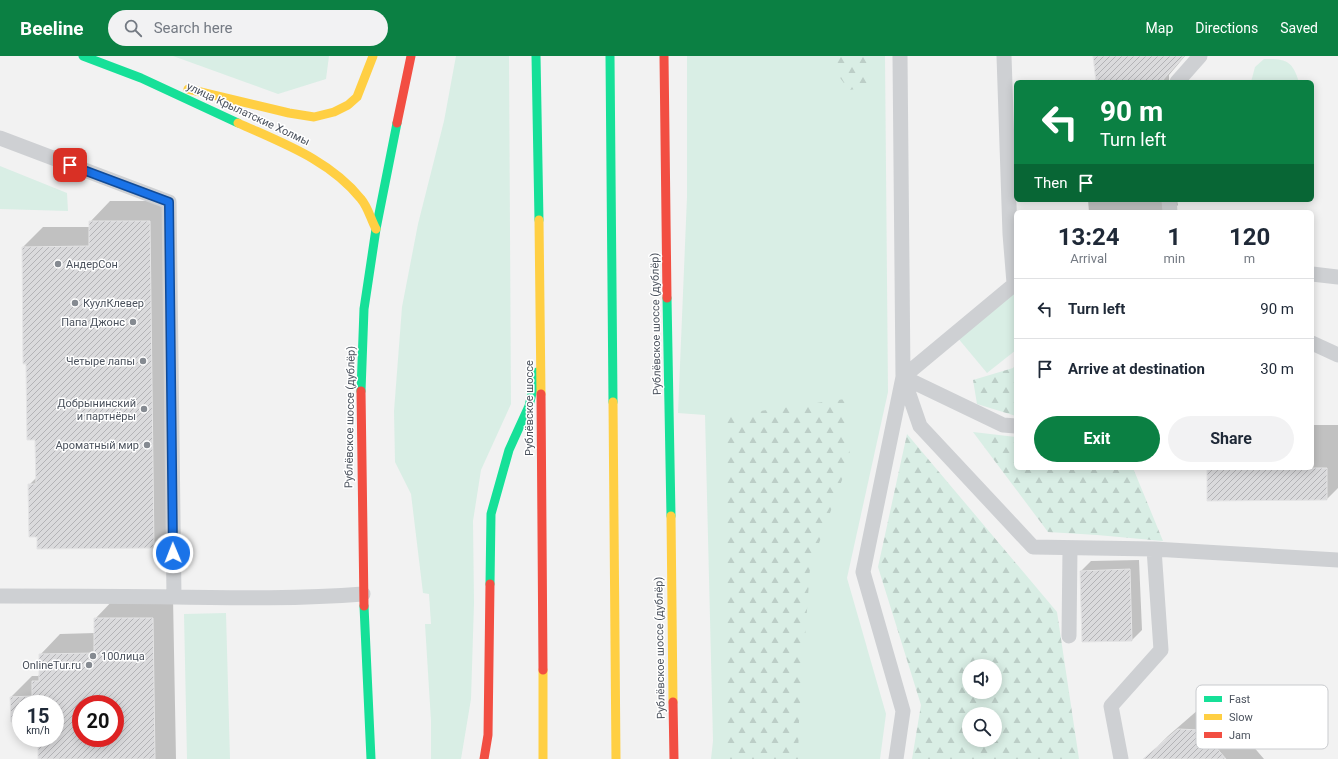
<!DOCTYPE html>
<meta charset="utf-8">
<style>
:root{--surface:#fff;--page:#f2f2f3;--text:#1f2937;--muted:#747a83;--line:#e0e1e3;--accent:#0b8043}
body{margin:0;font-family:Roboto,sans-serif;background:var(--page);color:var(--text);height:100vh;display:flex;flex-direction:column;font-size:15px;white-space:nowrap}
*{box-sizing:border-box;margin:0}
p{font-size:13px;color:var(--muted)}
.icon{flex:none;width:22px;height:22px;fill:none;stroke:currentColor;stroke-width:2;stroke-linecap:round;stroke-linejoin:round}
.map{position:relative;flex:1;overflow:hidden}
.sheet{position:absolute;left:1014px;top:154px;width:300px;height:260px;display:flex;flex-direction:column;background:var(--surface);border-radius:6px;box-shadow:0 2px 10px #0003}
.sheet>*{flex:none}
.guide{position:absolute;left:1014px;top:24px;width:300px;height:122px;border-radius:6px;box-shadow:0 2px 10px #0003;background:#0b8043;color:#fff;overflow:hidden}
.controls{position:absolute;left:962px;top:603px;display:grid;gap:8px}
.controls a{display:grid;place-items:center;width:40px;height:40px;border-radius:50%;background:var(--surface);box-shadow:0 2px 10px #0003;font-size:20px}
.speed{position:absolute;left:12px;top:639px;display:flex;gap:8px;font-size:20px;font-weight:700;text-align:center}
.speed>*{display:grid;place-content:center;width:52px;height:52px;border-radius:50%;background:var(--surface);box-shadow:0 2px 10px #0003;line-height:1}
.speed small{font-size:10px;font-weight:400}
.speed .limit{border:6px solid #d22;background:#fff;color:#111}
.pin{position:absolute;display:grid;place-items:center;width:34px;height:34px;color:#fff;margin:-17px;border-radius:8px;box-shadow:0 2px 6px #0006}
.me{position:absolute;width:44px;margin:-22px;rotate:359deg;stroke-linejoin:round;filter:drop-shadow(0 0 3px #0008)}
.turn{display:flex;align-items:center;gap:14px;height:84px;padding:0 20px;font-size:18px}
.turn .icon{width:52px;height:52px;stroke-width:2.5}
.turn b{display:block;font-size:28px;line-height:34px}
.then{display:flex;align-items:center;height:38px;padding:0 20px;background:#0003;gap:8px;font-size:15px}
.eta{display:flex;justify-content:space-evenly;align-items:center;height:68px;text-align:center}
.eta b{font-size:24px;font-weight:700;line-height:28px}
.button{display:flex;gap:8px;margin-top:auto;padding:8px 20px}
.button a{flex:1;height:46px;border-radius:24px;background:var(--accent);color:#fff;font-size:16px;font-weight:700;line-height:46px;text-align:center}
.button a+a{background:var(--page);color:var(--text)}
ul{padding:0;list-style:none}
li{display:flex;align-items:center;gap:12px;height:60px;padding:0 20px;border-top:1px solid var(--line)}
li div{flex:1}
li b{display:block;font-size:15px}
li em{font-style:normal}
header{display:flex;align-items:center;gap:24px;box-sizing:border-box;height:56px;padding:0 20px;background:var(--accent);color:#fff}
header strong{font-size:19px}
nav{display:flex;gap:22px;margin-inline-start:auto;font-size:14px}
.search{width:280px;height:36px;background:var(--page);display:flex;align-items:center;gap:10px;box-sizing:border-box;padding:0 14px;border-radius:22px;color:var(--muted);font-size:15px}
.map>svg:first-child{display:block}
</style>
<header>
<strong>Beeline</strong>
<div class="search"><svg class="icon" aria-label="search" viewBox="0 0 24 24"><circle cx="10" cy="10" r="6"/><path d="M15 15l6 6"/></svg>Search here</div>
<nav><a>Map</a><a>Directions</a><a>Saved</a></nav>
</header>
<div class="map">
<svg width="1338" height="703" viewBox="0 0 1338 703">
<defs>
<pattern id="forest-firs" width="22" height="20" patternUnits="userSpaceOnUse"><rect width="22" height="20" fill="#d9eee5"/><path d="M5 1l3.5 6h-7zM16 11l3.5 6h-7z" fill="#bccec7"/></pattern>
<pattern id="building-hatch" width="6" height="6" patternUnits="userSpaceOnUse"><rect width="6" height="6" fill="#dadadc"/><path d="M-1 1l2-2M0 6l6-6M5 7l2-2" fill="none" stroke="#b3b3b6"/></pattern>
</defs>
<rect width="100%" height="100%" fill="#f2f2f2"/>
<path fill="#d9eee5" d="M173,0H329L326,23L278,38Z
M456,0H509L511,348L481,414L473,465L474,547L471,643L461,703H431V665L425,568H431L429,538L423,537L411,438L395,406L394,355L402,251L418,168L444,65Z
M687,0H885L888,336L847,522L886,658L880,703H711L713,685L705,359L678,357L687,141Z
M1264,3C1286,3 1292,4 1299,26H1251L1255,11Z
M0,110L67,137L68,155L0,153Z
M1016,231V294L987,317L957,281Z
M226,557L230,703H187L184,558Z"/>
<path fill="url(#forest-firs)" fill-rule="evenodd" d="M824,0H870L869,31L849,34Z
M1016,308V360L977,348L973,324L1013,312Z
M845,343L850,402L810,512L799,666L798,703H725V360Z
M973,376L1016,381V412H1133L1163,485L1097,479L1048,476Z
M907,378L1057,556L1079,703H912L921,649L878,511ZM969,610H995V636H969ZM969,658H995V684H969Z"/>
<path fill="#0003" fill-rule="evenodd" d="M1094,0H1185L1169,19V26H1097Z
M1088,144H1177L1178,149L1171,156H1089Z
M110,145H171L174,470L153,491L38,480L29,429L36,422V383L27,307L23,191L43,171H90V166Z
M1312,369H1338V432L1327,443L1208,412H1312Z
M1139,504L1142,574L1132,584L1083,585L1081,515L1091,505Z
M173,541L176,703H39V682H55V648H21V665L11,641L32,620H38L40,618V599L60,578L95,577V563L115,542ZM81,648H115V682H81Z
M1199,653L1222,654L1264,703H1147V701L1168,680Z"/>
<path fill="url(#building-hatch)" stroke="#e4e4e5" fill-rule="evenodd" d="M1093,0H1184L1161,26H1096Z
M89,165H150L154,492L37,493V481H29L28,428H36L35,384H27L26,308H23L22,191L89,190Z
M1207,412H1327V444L1207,445Z
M1130,513L1132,585L1082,586L1080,515Z
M94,562H153L155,703H38V682H55V648H21V666H11L10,641L32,640V625H39V598L94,597ZM81,648H115V682H81Z
M1178,673L1201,674L1226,703H1143Z"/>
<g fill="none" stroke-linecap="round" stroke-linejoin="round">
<path stroke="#ced0d3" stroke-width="15" d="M1004,0L1010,178L1014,227
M1177,26L1200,0
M0,82L169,146L174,541
M1169,144L1170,156
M1312,218L1338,221
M1312,287L1338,299
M903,321L920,370L1033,491L1154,493L1338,504
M903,321L1016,227
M903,321L1003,369L1016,370
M0,540C58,540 117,540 176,541C238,542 301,543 363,538
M1069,580L1070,492
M896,703L903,655L863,516L903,321L900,0
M1121,703L1111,650L1161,594L1154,493"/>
<path stroke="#16e098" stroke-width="9" d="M83,0L141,22L238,67
M536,0L539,164
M610,0L613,346
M667,242L671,460
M361,335L364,253L376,173L397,67
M490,528L491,458L509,394L529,350L537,316
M364,550L371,703"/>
<path stroke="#ffcf43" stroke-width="9" d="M188,33L289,57L314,61L334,56L348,49L357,41L373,0
M238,67C282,87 330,104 361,143C368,151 371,164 376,173
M539,164L541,338
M613,346L616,703
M671,460L673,646
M543,614V703"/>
<path stroke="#f24e42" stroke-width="9" d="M664,0L667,242
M397,67L411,0
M361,335L364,550
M541,338L543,614
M673,646L674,703
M484,703L488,679L490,528"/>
</g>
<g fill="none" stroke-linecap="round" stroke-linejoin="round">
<defs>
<path id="route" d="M70,109L169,146L173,497"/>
</defs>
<use href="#route" stroke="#114b97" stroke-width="10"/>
<use href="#route" stroke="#1a73e8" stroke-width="7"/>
</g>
<g fill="#858a91" stroke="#fff" stroke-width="1.5">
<circle cx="58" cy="208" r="4"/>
<circle cx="75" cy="247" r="4"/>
<circle cx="133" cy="266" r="4"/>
<circle cx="143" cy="305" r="4"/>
<circle cx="144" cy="353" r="4"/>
<circle cx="147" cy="389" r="4"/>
<circle cx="93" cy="600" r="4"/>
<circle cx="89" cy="609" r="4"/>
</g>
<g text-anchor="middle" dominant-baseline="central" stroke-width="3" stroke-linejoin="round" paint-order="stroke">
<g font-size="11" fill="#4b525d" stroke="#fff">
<text transform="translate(248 58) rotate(25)">улица Крылатские Холмы</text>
<text transform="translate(656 268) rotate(-91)">Рублёвское шоссе (дублёр)</text>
<text transform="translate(529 352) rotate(-90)">Рублёвское шоссе</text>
<text transform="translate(350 361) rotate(-89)">Рублёвское шоссе (дублёр)</text>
<text transform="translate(660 592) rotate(-91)">Рублёвское шоссе (дублёр)</text>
</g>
<g font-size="11" fill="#4b525d" stroke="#fff" text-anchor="end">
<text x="66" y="208" text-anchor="start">АндерСон</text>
<text x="83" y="247" text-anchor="start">КуулКлевер</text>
<text x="125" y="266">Папа Джонс</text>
<text x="135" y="305">Четыре лапы</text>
<text x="136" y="347">Добрынинский<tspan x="136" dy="13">и партнёры</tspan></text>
<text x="139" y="389">Ароматный мир</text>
<text x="101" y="600" text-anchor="start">100лица</text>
<text x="81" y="609">OnlineTur.ru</text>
</g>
</g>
<rect x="1196" y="629" width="132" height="64" rx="6" fill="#fff" stroke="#c9cbce" stroke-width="1"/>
<rect x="1204" y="640" width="18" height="6" fill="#16e098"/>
<rect x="1204" y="658" width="18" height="6" fill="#ffcf43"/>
<rect x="1204" y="676" width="18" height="6" fill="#f24e42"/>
<g font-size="11" fill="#4b525d">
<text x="1229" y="647">Fast</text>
<text x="1229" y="665">Slow</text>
<text x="1229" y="683">Jam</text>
</g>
</svg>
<div class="controls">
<a><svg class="icon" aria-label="sound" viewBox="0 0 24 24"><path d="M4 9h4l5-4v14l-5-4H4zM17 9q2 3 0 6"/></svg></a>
<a><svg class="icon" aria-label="search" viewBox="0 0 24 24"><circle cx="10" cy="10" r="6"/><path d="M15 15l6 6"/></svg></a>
</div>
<div class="speed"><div>15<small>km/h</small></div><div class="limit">20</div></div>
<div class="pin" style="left:70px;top:109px;background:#d93025"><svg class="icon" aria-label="arrive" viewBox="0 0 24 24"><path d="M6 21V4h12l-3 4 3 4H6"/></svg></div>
<svg class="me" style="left:173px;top:497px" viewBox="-20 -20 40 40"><circle r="17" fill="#1a73e8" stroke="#fff" stroke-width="3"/><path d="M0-11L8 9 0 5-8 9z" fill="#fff"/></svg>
<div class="guide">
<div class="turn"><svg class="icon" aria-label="left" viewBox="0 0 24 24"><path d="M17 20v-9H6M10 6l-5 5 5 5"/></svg><div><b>90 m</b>Turn left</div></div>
<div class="then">Then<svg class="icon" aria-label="arrive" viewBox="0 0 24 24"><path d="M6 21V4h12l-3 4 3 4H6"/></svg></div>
</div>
<section class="sheet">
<div class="eta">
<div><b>13:24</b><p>Arrival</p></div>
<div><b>1</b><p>min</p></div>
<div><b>120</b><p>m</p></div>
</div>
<ul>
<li><svg class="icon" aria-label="left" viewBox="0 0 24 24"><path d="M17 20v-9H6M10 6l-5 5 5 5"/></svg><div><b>Turn left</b></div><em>90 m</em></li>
<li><svg class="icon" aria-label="arrive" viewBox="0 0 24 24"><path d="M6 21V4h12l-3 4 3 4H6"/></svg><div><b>Arrive at destination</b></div><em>30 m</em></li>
</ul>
<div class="button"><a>Exit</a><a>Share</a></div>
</section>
</div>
